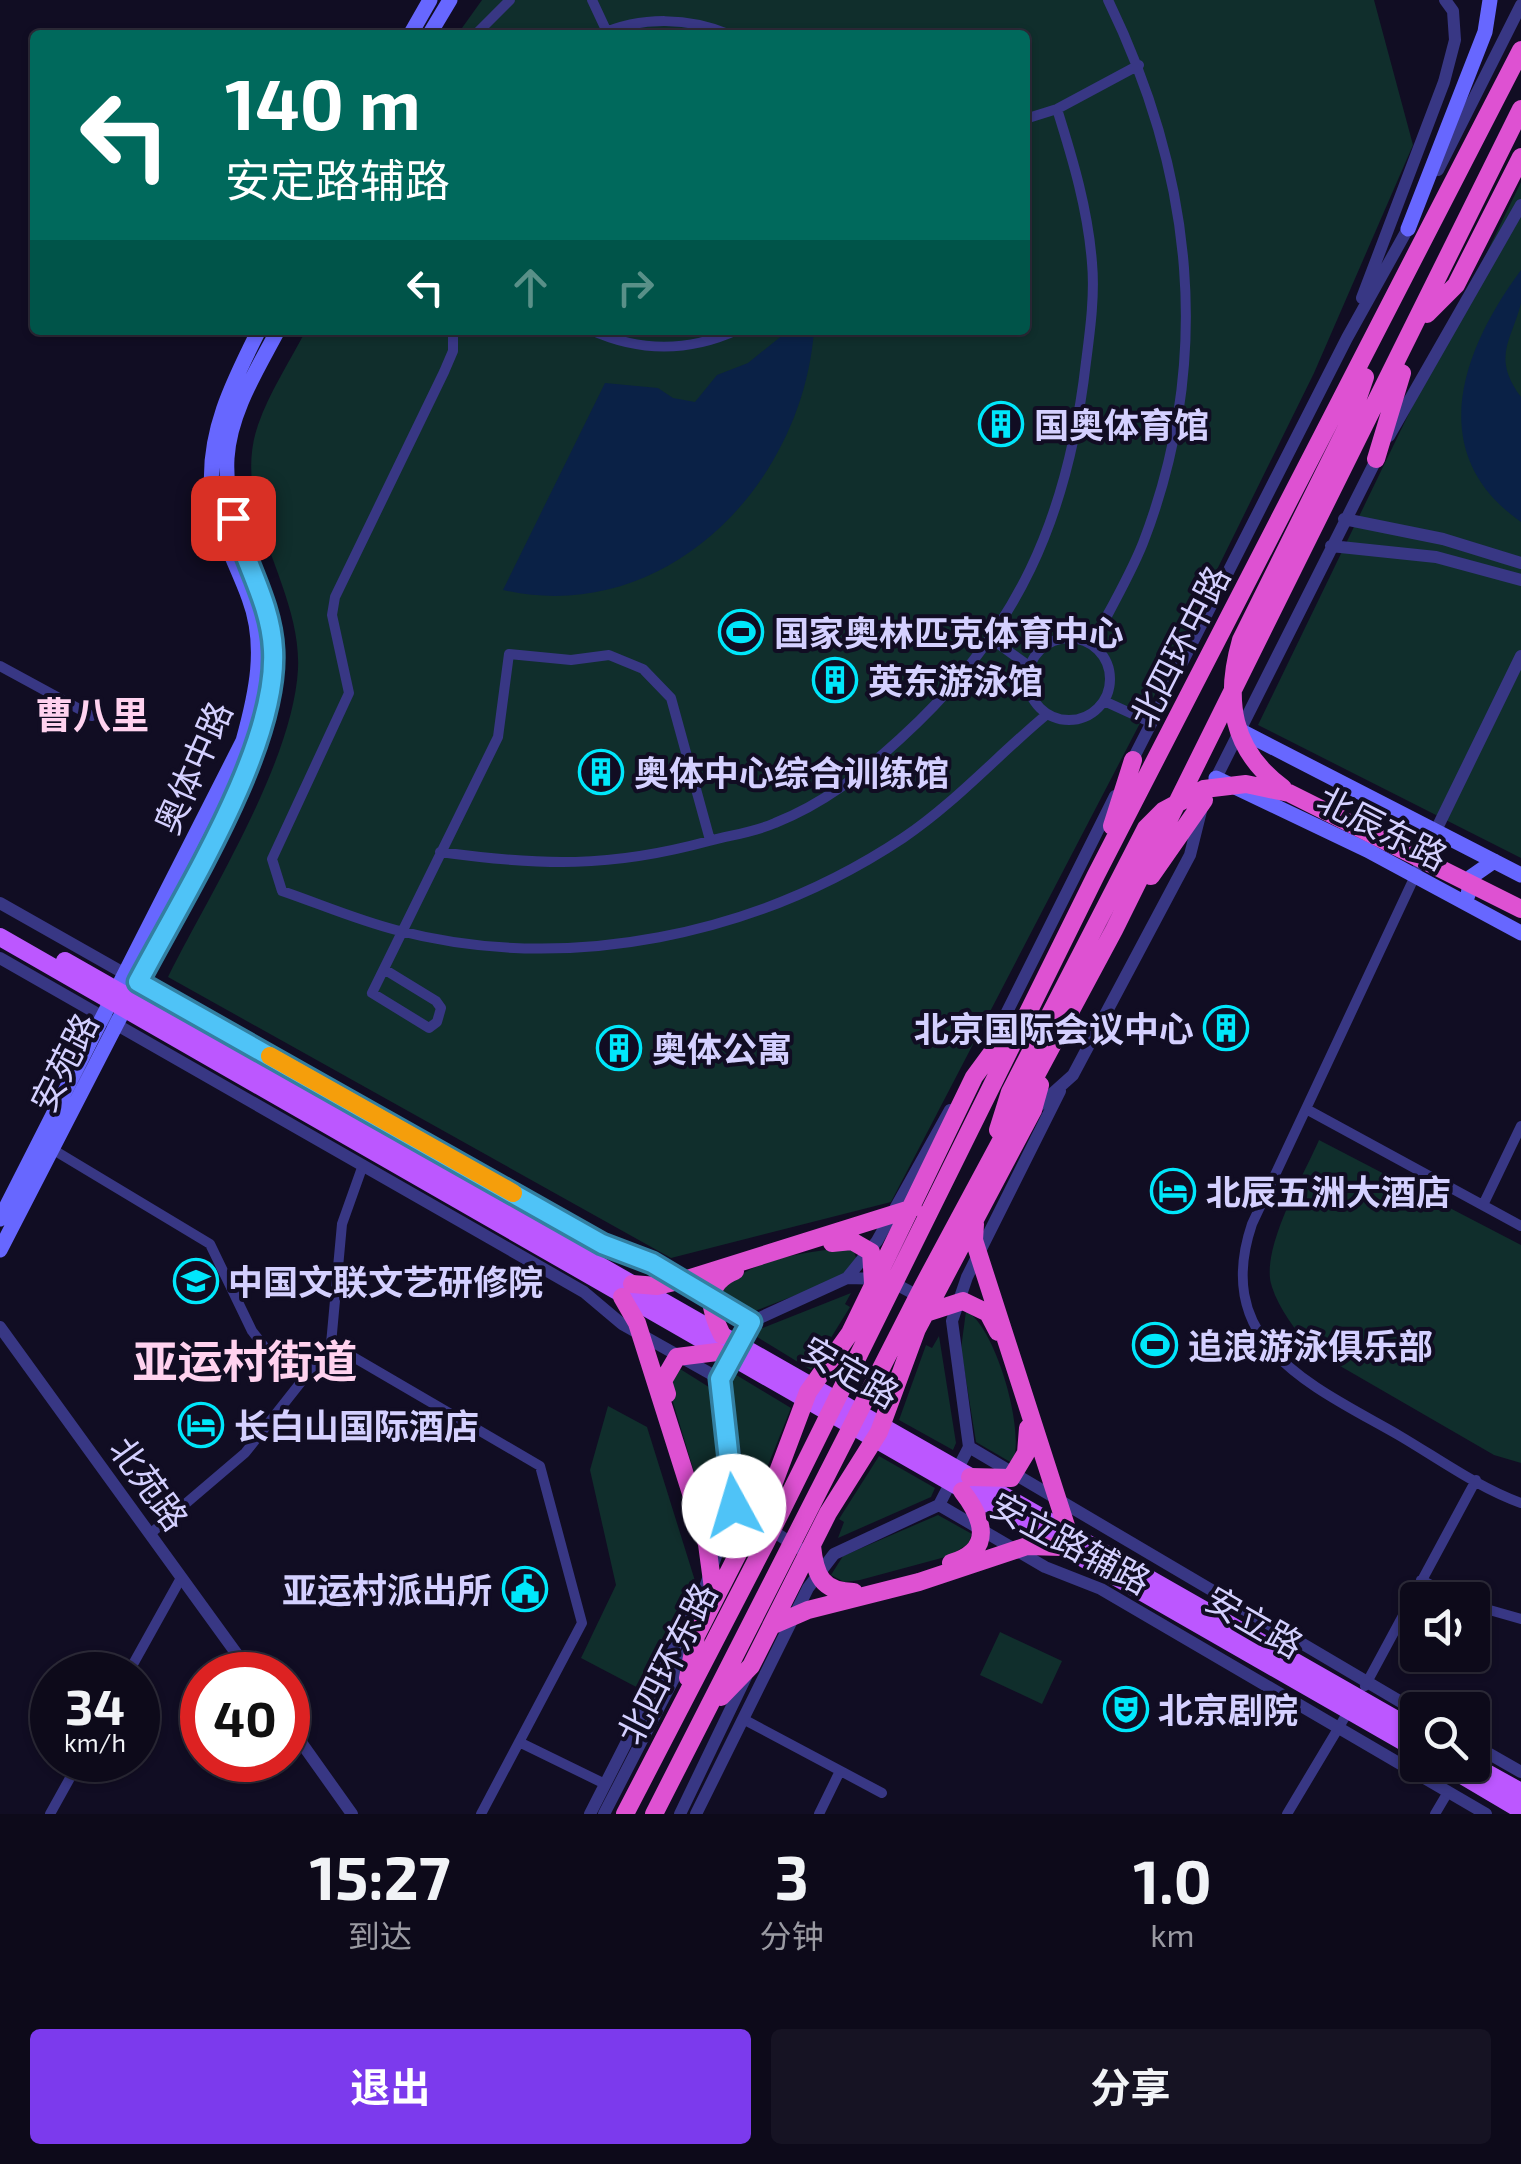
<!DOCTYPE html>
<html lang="zh">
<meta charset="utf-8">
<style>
:root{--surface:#0d0a1a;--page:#161323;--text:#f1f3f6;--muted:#9a9aa2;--line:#2d2b39;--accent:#7c3aed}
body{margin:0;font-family:"Exo 2","Noto Sans SC",sans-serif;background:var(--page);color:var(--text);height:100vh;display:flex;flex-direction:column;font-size:38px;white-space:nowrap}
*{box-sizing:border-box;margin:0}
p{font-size:32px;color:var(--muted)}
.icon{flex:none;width:55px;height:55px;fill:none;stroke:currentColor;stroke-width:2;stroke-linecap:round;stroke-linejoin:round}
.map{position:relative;height:1814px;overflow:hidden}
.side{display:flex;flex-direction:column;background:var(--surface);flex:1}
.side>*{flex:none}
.banner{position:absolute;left:30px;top:30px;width:1000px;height:305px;border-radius:10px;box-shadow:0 2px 8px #0004,0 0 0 2px var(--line);background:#00695c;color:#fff;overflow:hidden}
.controls{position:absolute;left:1400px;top:1582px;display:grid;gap:20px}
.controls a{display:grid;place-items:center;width:90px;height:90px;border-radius:10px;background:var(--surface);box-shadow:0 2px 8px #0004,0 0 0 2px var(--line);font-size:50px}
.speed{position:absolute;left:30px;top:1652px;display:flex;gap:20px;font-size:50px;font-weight:700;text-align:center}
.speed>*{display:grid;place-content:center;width:130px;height:130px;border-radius:50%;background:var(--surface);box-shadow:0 2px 8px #0004,0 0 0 2px var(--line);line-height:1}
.speed small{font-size:25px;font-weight:400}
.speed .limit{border:15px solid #d22;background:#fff;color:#111}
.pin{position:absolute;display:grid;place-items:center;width:85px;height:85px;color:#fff;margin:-42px;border-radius:20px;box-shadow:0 5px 15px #0006}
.me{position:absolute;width:110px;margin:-55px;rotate:354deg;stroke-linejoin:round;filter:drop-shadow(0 0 8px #0008)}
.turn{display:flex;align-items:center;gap:35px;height:210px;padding:0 30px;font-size:45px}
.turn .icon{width:130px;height:130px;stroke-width:2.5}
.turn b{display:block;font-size:70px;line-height:85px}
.lanes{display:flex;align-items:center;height:95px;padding:0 30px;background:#0003;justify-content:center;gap:50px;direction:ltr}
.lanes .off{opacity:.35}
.eta{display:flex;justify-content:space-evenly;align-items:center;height:170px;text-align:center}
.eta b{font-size:60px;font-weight:700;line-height:70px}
.action{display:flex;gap:20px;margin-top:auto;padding:20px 30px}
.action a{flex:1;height:115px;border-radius:10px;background:var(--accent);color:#fff;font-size:40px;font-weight:700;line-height:115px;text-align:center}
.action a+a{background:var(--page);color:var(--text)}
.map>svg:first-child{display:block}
</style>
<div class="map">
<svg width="1521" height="1814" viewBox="0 0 1521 1814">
<rect width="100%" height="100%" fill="#110d23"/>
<path fill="#102e2c" d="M482,0H1374L1413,145L1314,373L1164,677L891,1202L671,1258L168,977C210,893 293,762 298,669C302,586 229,509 258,425C269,393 290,361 306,330H1025V35H457Z
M1521,182V858L1258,725Z
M1319,1140L1521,1245V1463L1494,1455L1309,1348C1296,1330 1279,1309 1272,1287C1259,1251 1304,1175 1319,1140Z
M842,1248L854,1251L857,1261L840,1278L750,1313L718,1294C747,1260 798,1253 842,1248Z
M851,1293L845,1304L850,1307L811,1370L757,1337L760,1329Z
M966,1311C995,1325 1027,1434 1012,1463L976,1442L961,1349Z
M939,1336L956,1443L953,1450L899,1420L926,1345L932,1348Z
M677,1367L712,1389L729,1515L725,1525L706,1511L672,1399V1379Z
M733,1373L791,1408L761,1483L756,1481L748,1497L730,1383Z
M608,1406L647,1427L696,1584L642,1690L581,1658L616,1585L590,1470Z
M879,1456L935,1488L931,1497L838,1538L844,1522L839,1519Z
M938,1515L972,1534L968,1544L949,1556L860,1580L844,1582L831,1575L843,1556Z
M1000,1632L1062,1661L1042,1704L980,1675Z"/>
<path fill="#0a2146" d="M1521,270C1521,280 1521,294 1521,303C1512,340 1491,357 1521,397V522C1423,453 1462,350 1521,270Z
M789,330H814C803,484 666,627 503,590L605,383L658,388L673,398L695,402L717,375L748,363Z"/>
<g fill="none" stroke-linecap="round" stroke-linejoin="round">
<path stroke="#383784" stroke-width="10" d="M592,0L607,32
M475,35L510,0
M599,35C641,16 689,17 731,35
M1025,119L1057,109L1139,65
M453,330V351L444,372L335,597L332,615L349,693L272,859L282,891C320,904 357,920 396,930C568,975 757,935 903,838C955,803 998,755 1046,715
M591,330C639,352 689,352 737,330
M1028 679a41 41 0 1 1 82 0a41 41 0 1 1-82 0Z
M993,640L1029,666
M1092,644C1109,611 1129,578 1143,543C1214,359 1193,175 1108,0
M0,666L92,716
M1104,701L1152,723
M440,852C541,866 610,868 709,841C731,835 755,832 775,823C823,804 863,773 900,739C1018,632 1068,518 1086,362C1090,331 1095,295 1092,263C1088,210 1073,160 1057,109
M1415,876L1252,1224C1211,1345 1313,1386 1400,1436C1439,1459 1479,1488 1521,1503
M387,971L436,1001L441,1008L437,1022L429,1028L372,993L498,737L509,654L571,660L609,655L643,669L671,698L710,840
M1308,1110L1521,1226
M52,1149L210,1244L252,1331L267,1350L307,1374
M1483,1205L1521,1126
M331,1344L540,1466L582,1623L481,1814
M150,1534L245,1453L331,1344L342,1224L363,1165
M1421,1580L1462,1600
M1472,1605L1521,1619
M127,1675L181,1578
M1365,1686L1476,1480
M743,1719L882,1793
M519,1742L605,1784
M50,1814L80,1760
M819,1814L840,1771
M1287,1814L1348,1712
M1435,1814L1448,1792"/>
<path stroke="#383784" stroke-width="12" d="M1438,170L1521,5
M1362,298L1444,82L1455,40L1453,11L1445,0
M1389,436L1521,205
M1344,519L1443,539L1521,563
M1331,546L1436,557L1521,580
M1130,765L1347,338L1411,223
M1213,784L1379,454
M1419,865L1521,656
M0,903L602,1244L652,1263L751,1322
M0,958L584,1292L622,1324L720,1379
M992,1042L1115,796
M1035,1109L1073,1075L1190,855L1202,807
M847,1278L877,1241L950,1110
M0,1327L252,1675
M969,1447L1418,1712
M939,1505L1045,1567L1101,1589L1486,1814
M734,1506L799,1548
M288,1724L352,1814
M1472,1744L1521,1772
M590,1814L704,1590L734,1506L720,1379L751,1322L847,1278L886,1279L922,1298
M604,1814L688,1651
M680,1814L746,1677
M696,1814L808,1588L834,1554L939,1505L969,1447L952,1321L967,1277L1060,1091"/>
<path stroke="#6767ff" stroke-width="15" d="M410,35L430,0
M429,35L450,0
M1408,229L1485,32L1490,0
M1241,731L1521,875
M1216,778L1367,850L1521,933
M1468,895L1471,877L1494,861
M0,1219L243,741C256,694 267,646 249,598C236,562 216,529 212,490C207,432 234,380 259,330
M0,1250L247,771C266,716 282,664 265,606C250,554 224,514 227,458C230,412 257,370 278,330"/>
<path stroke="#bc57ff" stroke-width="18" d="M0,937L1418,1750
M65,961L1418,1732
M1445,1765L1521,1810
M1472,1765L1521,1792"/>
<path stroke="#de51d2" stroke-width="18" d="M1427,314L1456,285L1521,157
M1376,459L1402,373
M1283,788C1231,750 1224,699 1241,640L1350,421L1365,377
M1112,826L1133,760
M1151,876L1204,800
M998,1130L1010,1092L1146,828L1163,811L1204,789L1246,784L1289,793L1521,909
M975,1224L974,1240L1068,1532
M832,1243L852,1241L871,1252L873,1283
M632,1284L657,1286L687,1279L913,1208
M622,1297L637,1323L707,1544L714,1596
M926,1313L963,1301L988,1313L998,1332
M722,1335C709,1309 703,1284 735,1271
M667,1394L663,1381L677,1357L717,1352
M970,1477L1011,1478L1026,1453L1028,1428
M703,1504L717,1529L734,1531L756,1514
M812,1546C815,1575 822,1592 854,1592
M951,1563C995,1550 983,1518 962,1491
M771,1626L808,1610L919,1582L1027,1546L1062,1547
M688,1678L696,1636L773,1485L808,1392L850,1333L974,1077L1016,1020
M721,1697L751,1666L828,1513L879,1432L917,1329L1033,1110L1040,1085
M625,1814L766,1542L1096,875L1521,50
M654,1814L923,1286L1114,930L1521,109"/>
</g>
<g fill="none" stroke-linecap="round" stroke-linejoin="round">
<defs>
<path id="route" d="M233,518C244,562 271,603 273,650C278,747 184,894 138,982L602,1244L652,1263L751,1322L720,1379L734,1506"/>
</defs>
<use href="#route" stroke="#337fa1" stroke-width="25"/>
<use href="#route" stroke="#4fc3f7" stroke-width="18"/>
<path stroke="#f59e0b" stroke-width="18" d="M270,1056L513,1193"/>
</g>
<defs>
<symbol id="building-ring" viewBox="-11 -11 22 22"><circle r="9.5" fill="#110d23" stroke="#00e7fb" stroke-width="1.5"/><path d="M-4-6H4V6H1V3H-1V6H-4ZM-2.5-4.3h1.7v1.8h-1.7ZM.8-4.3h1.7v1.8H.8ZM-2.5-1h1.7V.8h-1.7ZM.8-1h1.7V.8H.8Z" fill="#00e7fb"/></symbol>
<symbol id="stadium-ring" viewBox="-11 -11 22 22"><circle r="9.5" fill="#110d23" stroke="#00e7fb" stroke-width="1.5"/><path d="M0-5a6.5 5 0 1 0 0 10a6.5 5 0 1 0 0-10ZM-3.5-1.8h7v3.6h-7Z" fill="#00e7fb"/></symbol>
<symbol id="hotel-ring" viewBox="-11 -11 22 22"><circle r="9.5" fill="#110d23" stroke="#00e7fb" stroke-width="1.5"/><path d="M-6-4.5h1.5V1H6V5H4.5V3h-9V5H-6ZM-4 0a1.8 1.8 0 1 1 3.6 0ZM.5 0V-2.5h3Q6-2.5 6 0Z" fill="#00e7fb"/></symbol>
<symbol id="university-ring" viewBox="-11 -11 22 22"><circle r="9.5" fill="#110d23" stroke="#00e7fb" stroke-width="1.5"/><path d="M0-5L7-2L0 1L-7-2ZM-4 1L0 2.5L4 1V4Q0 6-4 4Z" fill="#00e7fb"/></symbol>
<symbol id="civic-ring" viewBox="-11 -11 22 22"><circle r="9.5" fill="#110d23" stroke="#00e7fb" stroke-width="1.5"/><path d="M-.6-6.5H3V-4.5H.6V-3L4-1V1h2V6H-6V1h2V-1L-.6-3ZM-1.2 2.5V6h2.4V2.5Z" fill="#00e7fb"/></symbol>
<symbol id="theatre-ring" viewBox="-11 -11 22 22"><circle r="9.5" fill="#110d23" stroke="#00e7fb" stroke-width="1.5"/><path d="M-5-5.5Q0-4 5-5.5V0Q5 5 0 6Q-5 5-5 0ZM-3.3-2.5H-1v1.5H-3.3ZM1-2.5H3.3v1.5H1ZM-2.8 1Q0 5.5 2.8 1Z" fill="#00e7fb"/></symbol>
</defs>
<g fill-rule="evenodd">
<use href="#building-ring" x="976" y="399" width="50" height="50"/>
<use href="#stadium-ring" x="716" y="607" width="50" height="50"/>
<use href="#building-ring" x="810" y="655" width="50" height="50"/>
<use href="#building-ring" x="576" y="747" width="50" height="50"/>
<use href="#building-ring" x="1201" y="1003" width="50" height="50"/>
<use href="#building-ring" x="594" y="1023" width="50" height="50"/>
<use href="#hotel-ring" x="1148" y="1166" width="50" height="50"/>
<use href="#university-ring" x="171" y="1256" width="50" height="50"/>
<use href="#stadium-ring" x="1130" y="1320" width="50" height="50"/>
<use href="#hotel-ring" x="176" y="1400" width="50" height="50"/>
<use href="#civic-ring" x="500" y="1564" width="50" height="50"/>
<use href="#theatre-ring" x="1101" y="1684" width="50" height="50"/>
</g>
<g text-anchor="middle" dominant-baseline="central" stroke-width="8" stroke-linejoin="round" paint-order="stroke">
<g font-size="35" font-weight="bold" fill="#d4d0ff" stroke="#110d23" text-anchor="start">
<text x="1034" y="424">国奥体育馆</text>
<text x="774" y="632">国家奥林匹克体育中心</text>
<text x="868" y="680">英东游泳馆</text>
<text x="634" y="772">奥体中心综合训练馆</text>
<text x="1194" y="1028" text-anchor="end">北京国际会议中心</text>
<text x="652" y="1048">奥体公寓</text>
<text x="1206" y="1191">北辰五洲大酒店</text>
<text x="228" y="1281">中国文联文艺研修院</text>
<text x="1188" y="1345">追浪游泳俱乐部</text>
<text x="234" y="1425">长白山国际酒店</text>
<text x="492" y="1589" text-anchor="end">亚运村派出所</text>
<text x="1158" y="1709">北京剧院</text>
</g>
<g font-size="35" fill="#d4d0ff" stroke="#110d23">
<text transform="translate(1179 646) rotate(-63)">北四环中路</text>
<text transform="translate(192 767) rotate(-66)">奥体中路</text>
<text transform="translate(1383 827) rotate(27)">北辰东路</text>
<text transform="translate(63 1062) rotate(-63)">安苑路</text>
<text transform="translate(851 1371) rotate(30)">安定路</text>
<text transform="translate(150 1483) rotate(54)">北苑路</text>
<text transform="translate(1071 1542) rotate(28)">安立路辅路</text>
<text transform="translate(1255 1621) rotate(30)">安立路</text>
<text transform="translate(666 1663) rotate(-63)">北四环东路</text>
</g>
<g font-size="38" font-weight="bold" fill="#ffd2ef" stroke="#110d23">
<text x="92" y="714">曹八里</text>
</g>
<g font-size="45" font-weight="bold" fill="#ffd2ef" stroke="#110d23">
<text x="245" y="1360">亚运村街道</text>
</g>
</g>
</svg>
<div class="controls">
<a><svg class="icon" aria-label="sound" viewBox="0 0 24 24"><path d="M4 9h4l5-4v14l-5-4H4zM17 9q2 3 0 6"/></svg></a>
<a><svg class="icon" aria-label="search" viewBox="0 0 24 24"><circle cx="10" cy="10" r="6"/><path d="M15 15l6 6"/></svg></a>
</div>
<div class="speed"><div>34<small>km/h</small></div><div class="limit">40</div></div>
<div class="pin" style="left:233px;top:518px;background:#d93025"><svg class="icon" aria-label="arrive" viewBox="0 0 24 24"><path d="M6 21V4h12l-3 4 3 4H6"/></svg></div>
<svg class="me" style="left:734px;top:1506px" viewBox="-20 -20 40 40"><circle r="19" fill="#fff"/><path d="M0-13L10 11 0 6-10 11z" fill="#4fc3f7"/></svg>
<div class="banner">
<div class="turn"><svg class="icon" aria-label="left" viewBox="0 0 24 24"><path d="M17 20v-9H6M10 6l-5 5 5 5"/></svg><div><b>140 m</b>安定路辅路</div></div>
<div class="lanes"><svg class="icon" aria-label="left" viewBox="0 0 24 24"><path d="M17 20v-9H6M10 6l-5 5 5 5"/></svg><svg class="icon off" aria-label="ahead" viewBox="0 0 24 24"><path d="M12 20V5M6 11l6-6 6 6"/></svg><svg class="icon off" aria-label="right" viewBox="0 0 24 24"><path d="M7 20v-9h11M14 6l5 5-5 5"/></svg></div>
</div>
</div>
<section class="side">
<div class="eta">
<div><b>15:27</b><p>到达</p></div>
<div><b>3</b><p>分钟</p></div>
<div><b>1.0</b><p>km</p></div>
</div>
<div class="action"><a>退出</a><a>分享</a></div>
</section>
